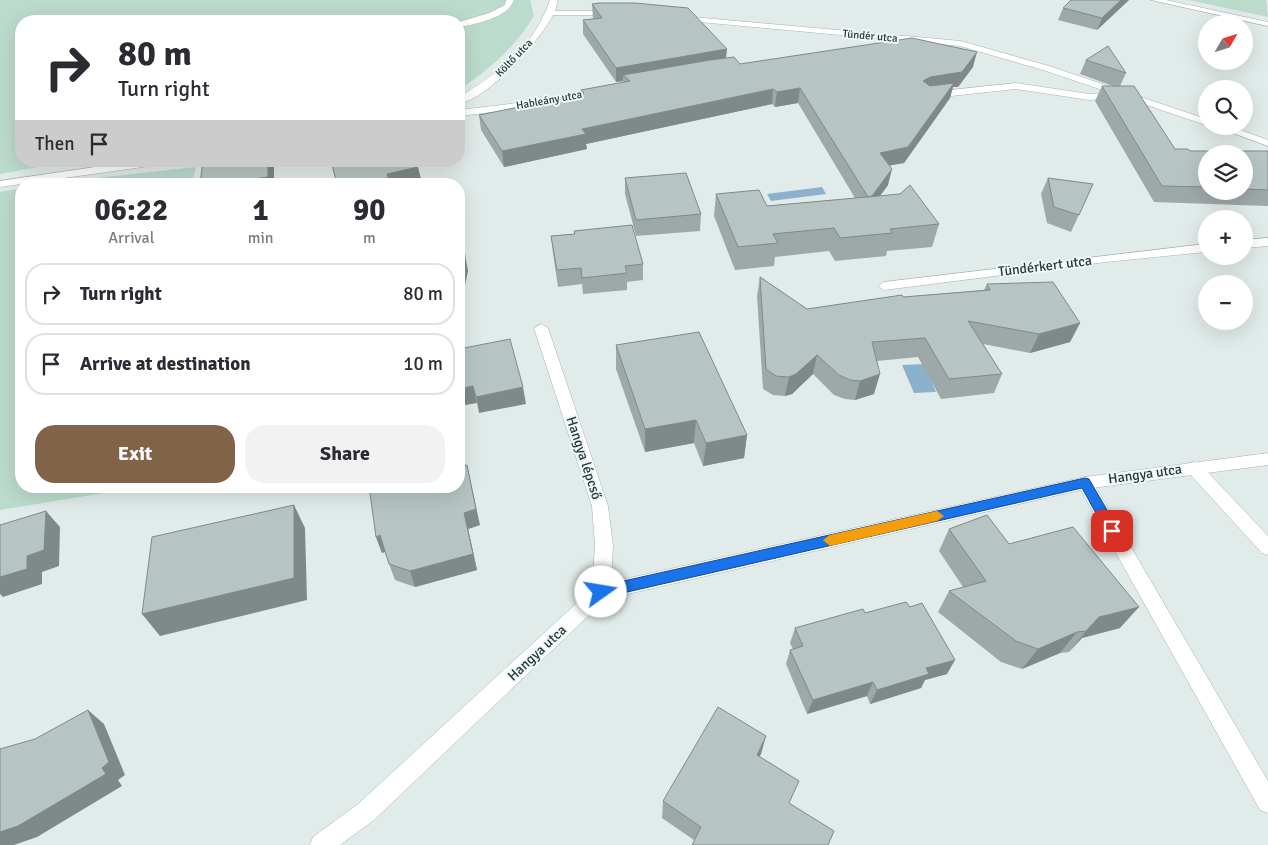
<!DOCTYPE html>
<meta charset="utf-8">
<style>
:root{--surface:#fff;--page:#f2f2f3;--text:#2b2b33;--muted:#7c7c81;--line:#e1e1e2;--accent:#816347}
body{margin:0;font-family:Signika,sans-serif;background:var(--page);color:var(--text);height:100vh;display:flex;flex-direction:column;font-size:19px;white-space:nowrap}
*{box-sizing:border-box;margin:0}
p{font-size:16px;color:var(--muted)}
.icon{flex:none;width:28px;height:28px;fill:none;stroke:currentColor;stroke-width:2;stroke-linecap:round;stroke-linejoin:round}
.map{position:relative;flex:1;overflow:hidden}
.panel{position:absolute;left:15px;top:178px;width:450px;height:315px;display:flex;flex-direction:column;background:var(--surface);border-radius:20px;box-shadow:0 5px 20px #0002}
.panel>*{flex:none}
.hud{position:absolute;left:15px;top:15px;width:450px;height:152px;border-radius:20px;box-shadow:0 5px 20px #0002;background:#fff;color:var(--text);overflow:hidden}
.needle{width:32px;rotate:51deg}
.controls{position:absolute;left:1198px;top:15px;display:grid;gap:10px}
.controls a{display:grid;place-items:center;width:55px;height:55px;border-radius:50%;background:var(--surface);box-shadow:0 5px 20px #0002;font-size:25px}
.pin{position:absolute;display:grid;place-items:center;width:42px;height:42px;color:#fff;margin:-21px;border-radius:10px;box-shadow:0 2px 8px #0006}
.me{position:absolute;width:55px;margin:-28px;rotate:77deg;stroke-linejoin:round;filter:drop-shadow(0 0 4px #0008)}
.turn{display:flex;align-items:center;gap:18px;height:105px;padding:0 20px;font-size:22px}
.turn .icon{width:65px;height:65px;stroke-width:2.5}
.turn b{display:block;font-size:35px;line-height:42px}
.then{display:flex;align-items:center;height:48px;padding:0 20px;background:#0003;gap:10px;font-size:19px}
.eta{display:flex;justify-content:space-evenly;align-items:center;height:85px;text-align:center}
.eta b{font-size:30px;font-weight:700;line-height:35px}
.action{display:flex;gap:10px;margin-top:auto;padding:10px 20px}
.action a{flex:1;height:58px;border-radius:20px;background:var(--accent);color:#fff;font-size:20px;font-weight:700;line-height:58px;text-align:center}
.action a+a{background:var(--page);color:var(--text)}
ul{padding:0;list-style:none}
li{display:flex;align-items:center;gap:15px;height:62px;margin:0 10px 8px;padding:0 10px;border:2px solid var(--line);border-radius:20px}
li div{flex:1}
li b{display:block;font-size:19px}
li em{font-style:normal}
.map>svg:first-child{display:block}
</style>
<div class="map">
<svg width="1268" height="845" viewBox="0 0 1268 845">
<rect width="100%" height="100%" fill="#e1ebe9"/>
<path fill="#bbdbcc" d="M0,0H530L534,16C515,47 489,70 459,90V21H21V161H71L0,174Z
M1189,0H1266L1268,17Z
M196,167L192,184H43Z
M21,188V486H112L110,492L0,510V192Z"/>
<path fill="#8bb1cd" d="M822,187L826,194L771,201L767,194Z
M924,364L936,392L914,393L902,365Z"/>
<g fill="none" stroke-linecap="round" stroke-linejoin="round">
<defs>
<path id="lane" d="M506,0H514C508,18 475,24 459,27V22L489,13L505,5Z
M1016,83L1089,94L1118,92L1123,95L1118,98L1089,100L1016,89L932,98L927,95L932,92Z
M1194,462L1200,464L1268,536V555L1262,553L1188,472L1186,468L1188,464Z
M1085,477L1091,479L1268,781V813L1260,810L1079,487L1077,483L1079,479Z"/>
<path id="street" d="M550,0H558L555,11H613L617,13L613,15H553C538,43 490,97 459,104V97C497,75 536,44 550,0Z
M1151,0H1166L1268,22V26Z
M681,16L961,41L1049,66L1206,119V125L1043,70L960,46L678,20L677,18Z
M600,88L605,91L603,93L510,110L459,116V110L510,104Z
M1214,126H1229L1268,140V146Z
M136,161H169L164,164L0,187V181Z
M1268,238V246L1244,248V240Z
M1206,244V252L1106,262L884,290L878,286L884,282Z
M541,324L548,328L608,506L613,545L611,582L1085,477L1268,453V465L1085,489L606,599L374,820L340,845H310L313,837L358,804L592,589L595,545L592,506L534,328Z"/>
</defs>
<use href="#lane" stroke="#a4b2b1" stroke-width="1"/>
<use href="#street" stroke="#a4b2b1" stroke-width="1"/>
<use href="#lane" fill="#fff" fill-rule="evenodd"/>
<use href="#street" fill="#fff" fill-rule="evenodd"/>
</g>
<path fill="#9da9a8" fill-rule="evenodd" d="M1071,0H1129L1097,30L1058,20L1063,8Z
M592,4L727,49L726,58L740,64L973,67L958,87H953L950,98L904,163L889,165L888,185L880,196L939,224L932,247L887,251L886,256L835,261L829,251L775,257L774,266L735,270L714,216L716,194L767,206L855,198L798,103L775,107L772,104L586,144L587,149L504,167L481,130L479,115L575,96L581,94V90L623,82V81L616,82L583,34V20L593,19Z
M1086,60L1126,73L1120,86L1175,149L1190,151H1268V206L1154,202L1095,101L1102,86H1113L1080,74ZM1206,154H1244V191H1206Z
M625,178L701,214L700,231L636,236L625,194Z
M1048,178L1093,184L1071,232L1047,223L1041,194Z
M574,231L643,264V280L627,282V290L583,294L582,284L558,287L553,253L551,236L575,234Z
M760,277L807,309L903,297L984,290L987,284L1080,323L1070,342L1030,353L983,344L1002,374L994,393L941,399L918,357L877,361L874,394L855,400L845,399L834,395L813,374L792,394L785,396L773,395L763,389L757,296Z
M616,345L747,435L744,458L703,466L694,443L645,452L616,369Z
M480,525L468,529L477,570L415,587L395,580L389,564L385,552L382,553L376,537Z
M949,529L1009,544L1120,628L1082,638L1069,652L1060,653L1022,669L1001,662L938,612L949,591L963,587L939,551Z
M865,613L947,674L925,680L921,688L870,704L867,696L807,714L786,664L790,650L793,649L790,643L795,628Z
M761,754L694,840L662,818L663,801Z"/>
<path fill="#7f8a88" d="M1121,0H1129L1097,30L1102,18Z
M727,49L725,63L623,75V81L616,82V68Z
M977,52L973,67L958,87H953L950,98L904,163L876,168L880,153L926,91L923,81Z
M800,88L798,103L775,107L777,92Z
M773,89L772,104L586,144L587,149L504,167L502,151L582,129Z
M268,161H274V184H219Z
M418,167L422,183L389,184L387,174Z
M892,169L888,185L866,215L870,199Z
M465,254L468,271L460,308H459V281Z
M1080,323L1070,342L1030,353L1039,334Z
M817,355L813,374L792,394L785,396L789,377Z
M880,374L874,394L855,400L860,381Z
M473,386L477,403L459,406V389Z
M523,387L526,404L479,413L476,397Z
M696,420L694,443L645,452V429Z
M747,435L744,458L703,466L706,443Z
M467,465L480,525L468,529L477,570L415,587L410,571L464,513Z
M294,505L305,528L307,600L160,636L142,614Z
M46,511L60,527L59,566L42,572V584L3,597L0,594V577Z
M380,535L387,551L382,553L376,537Z
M1139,607L1120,628L1082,638L1069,652L1086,631L1099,617Z
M1077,632L1060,653L1022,669L1038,649Z
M955,660L947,674L925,680L921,688L870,704L877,690L926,668Z
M873,682L867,696L807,714L813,700Z
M88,710L104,724L125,775L118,780L122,786L37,837L14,845H0V832L102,768Z
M766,736L761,754L751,773L757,755Z"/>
<path fill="#b6c5c3" stroke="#7f8a88" d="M1071,0H1121L1102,18L1063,8Z
M599,3H635L688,8L727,49L616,68L583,20L602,18L592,4Z
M912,38L977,52L962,72L930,77L923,81L930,86L954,83L908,147L880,153L892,169L872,196L868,197L800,88L777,92L773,89L582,129L586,134L502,151L479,115L575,96L584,93L581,90L630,81L623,75L710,60L734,57L740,64Z
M1108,46L1126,73L1086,60Z
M1102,86H1134L1175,149H1188L1190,151H1268V190L1244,189V154H1206V187L1162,186Z
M203,161H268V177L219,184H200Z
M331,161H416L418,167L387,174L390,184H337Z
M686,173L701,214L636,220L625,178Z
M1048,178L1093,184L1079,215L1054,207Z
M910,185L939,224L890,229L892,233L840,238L834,228L773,234L778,243L738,247L716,194L759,190L767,206L900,194Z
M632,225L643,264L625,266L627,273L582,278L581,268L557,270L551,236L575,234L574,231Z
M459,254H465L459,281Z
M760,277L807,309L902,295L903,297L990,290L987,284L1053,282L1080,323L1039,334L968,321L1002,374L949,379L925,338L872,342L880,374L860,381L850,380L839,375L817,355L796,374L789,377L776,376L766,369Z
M699,332L747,435L706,443L696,420L645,429L616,345Z
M510,339L523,387L476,397L473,386L459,389V349Z
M467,465L476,509L464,513L473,554L410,571L389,564L380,535L376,537L369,486H459V467Z
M294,505V578L142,614L152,537Z
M46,511L44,550L27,556V569L0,577V525Z
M987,515L1009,544L1073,527L1139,607L1099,617L1086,631L1077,632L1038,649L1016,641L949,591L986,581L949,529Z
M906,602L910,607L922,603L955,660L926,668L929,674L877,690L873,682L813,700L790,650L803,646L795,628L863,609L865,613Z
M718,707L766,736L757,755L799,781L789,803L834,831L828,845H692L701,827L663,801Z
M88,710L109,762L102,768L106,774L18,826L0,832V749L35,739Z"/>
<path fill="#1a73e8" stroke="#114b97" d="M1085,478L1089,479L1117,527L1119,531L1117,535H1108L1082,488L601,598L596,596L594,592L596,588L601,586Z"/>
<path fill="#f59e0b" d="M937,511L944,516L937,521L830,546L823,540L830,535Z"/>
<g text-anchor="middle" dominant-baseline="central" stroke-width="4" stroke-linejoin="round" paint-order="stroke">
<g font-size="11" fill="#223a3a" stroke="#f1f7f6">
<text transform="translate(870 36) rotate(5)">Tündér utca</text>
<text transform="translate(514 58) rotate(-46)">Költő utca</text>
<text transform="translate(549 100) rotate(-10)">Hableány utca</text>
</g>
<g font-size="14" fill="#223a3a" stroke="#f1f7f6">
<text transform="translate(1045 266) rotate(-7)">Tündérkert utca</text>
<text transform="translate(584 458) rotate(72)">Hangya lépcső</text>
<text transform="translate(1145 474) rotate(-8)">Hangya utca</text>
<text transform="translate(537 653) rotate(-43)">Hangya utca</text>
</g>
</g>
</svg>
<div class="controls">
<a><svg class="needle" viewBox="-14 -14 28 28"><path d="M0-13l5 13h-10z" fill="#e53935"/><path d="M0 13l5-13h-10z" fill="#7c7c81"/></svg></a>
<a><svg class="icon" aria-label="search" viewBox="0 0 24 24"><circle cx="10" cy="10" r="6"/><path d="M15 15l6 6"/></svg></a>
<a><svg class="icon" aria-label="layers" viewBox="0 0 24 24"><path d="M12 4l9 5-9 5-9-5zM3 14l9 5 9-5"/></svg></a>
<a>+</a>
<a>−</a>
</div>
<div class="pin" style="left:1112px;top:531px;background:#d93025"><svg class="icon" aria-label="arrive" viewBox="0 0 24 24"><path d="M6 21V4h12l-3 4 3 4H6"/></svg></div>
<svg class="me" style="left:601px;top:592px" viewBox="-20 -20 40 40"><circle r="19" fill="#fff"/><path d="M0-13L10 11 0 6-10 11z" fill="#1a73e8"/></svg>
<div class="hud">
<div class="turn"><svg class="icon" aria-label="right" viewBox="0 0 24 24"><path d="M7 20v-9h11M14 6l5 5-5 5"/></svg><div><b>80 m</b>Turn right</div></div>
<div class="then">Then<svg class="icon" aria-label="arrive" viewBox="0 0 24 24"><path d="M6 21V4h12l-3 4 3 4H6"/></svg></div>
</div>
<section class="panel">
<div class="eta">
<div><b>06:22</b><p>Arrival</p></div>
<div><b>1</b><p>min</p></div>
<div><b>90</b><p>m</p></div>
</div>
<ul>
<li><svg class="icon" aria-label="right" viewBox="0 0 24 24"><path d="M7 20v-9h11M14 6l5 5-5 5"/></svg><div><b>Turn right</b></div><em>80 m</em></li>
<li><svg class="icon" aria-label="arrive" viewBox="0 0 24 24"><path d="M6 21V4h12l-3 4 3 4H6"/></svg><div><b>Arrive at destination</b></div><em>10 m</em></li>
</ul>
<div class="action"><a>Exit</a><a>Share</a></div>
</section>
</div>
